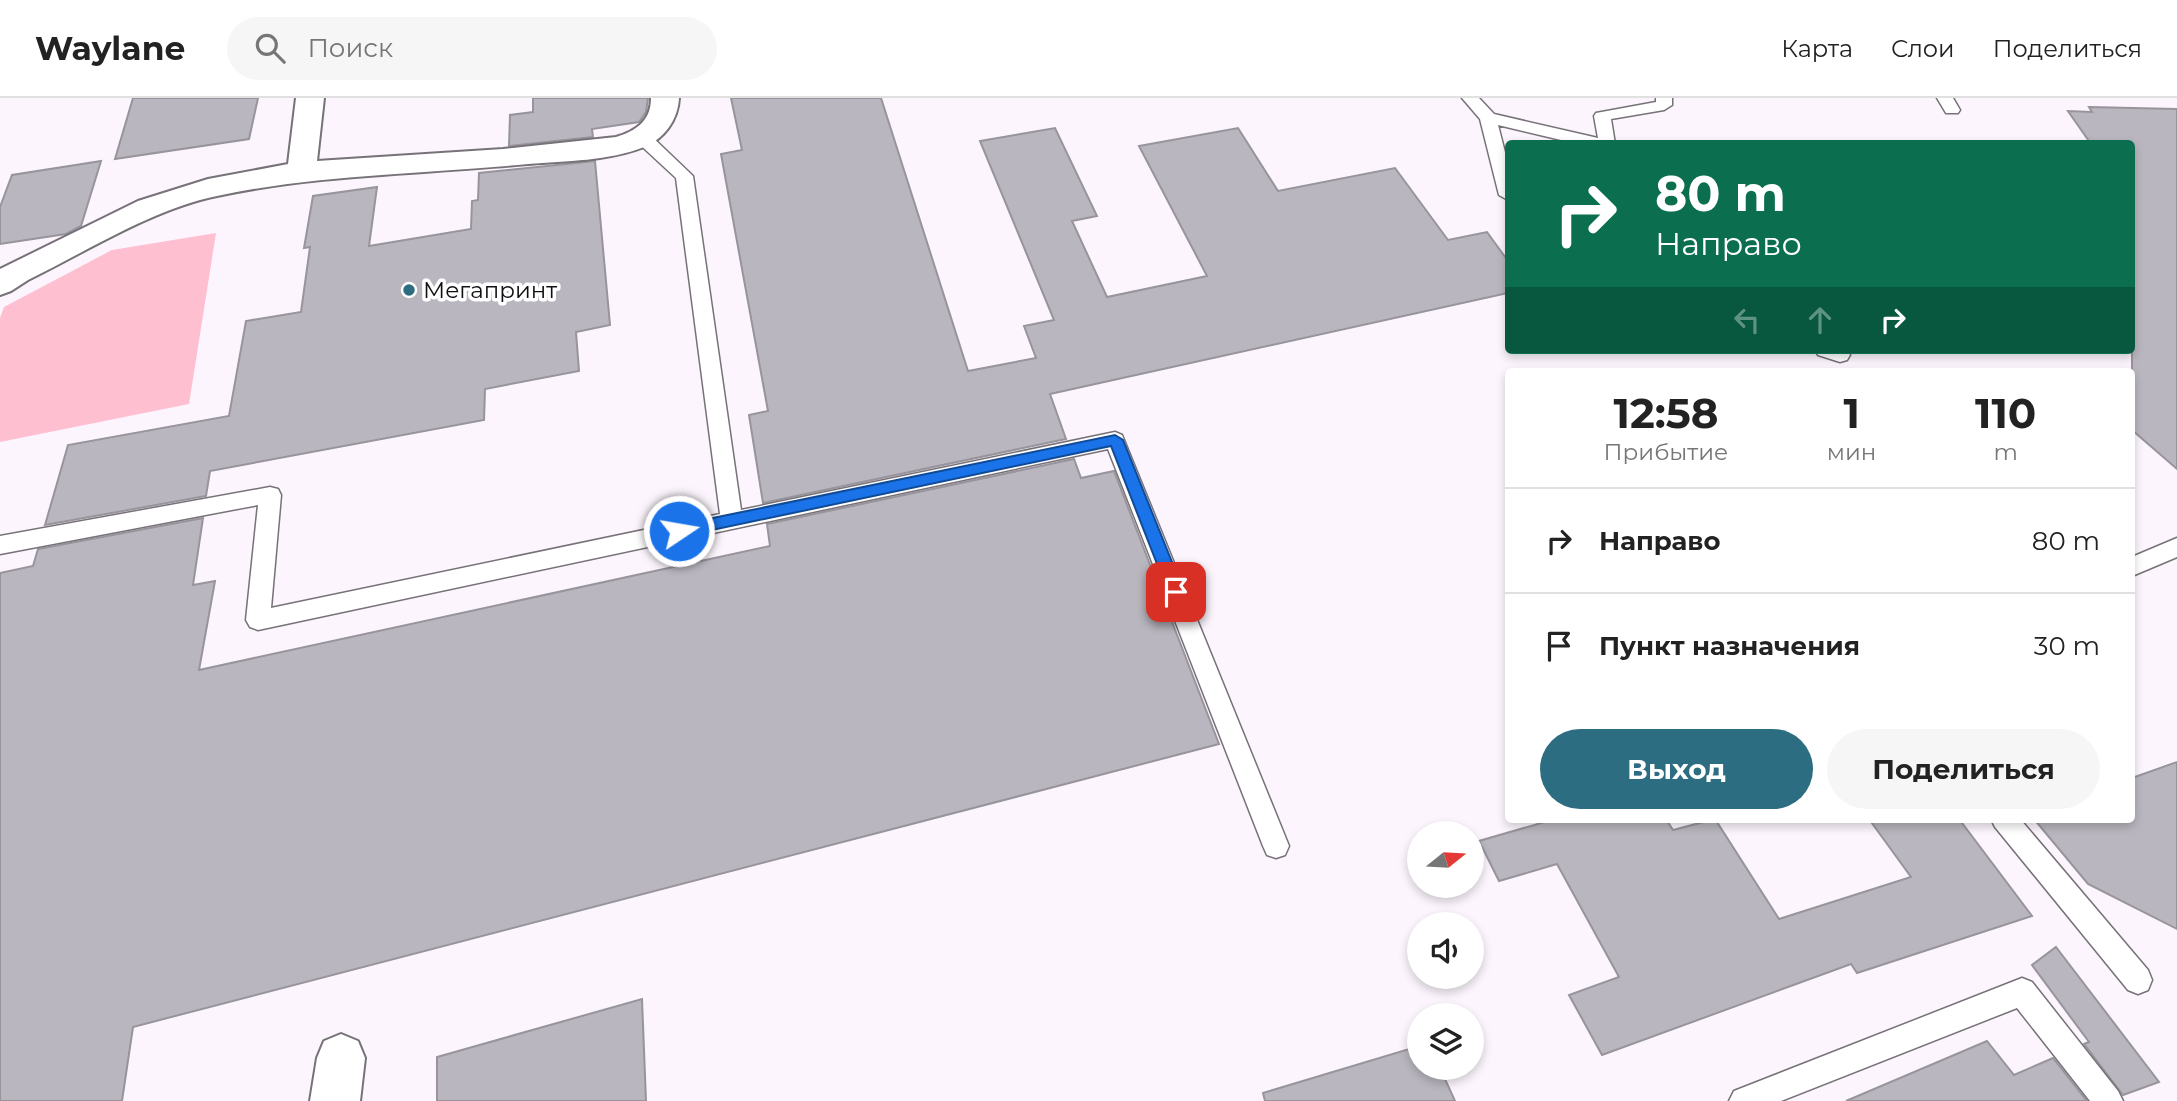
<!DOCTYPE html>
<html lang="ru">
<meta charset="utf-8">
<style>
:root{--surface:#fff;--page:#f6f6f6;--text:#222;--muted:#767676;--line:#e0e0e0;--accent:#2d6d81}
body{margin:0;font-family:Montserrat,sans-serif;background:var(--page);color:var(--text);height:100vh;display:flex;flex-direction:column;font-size:26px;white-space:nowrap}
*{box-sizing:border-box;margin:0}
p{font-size:23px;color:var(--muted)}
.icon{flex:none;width:38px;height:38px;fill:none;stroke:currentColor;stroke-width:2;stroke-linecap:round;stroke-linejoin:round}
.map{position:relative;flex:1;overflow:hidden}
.details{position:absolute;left:1505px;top:270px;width:630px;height:455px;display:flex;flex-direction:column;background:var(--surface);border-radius:7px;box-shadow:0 4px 10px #0003}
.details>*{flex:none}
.top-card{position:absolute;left:1505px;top:42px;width:630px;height:214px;border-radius:7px;box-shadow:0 4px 10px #0003;background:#0b6e4f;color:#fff;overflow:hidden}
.needle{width:46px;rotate:72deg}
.fabs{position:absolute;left:1407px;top:723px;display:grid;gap:14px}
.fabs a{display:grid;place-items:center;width:77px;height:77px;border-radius:50%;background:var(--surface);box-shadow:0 4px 10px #0003;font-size:35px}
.pin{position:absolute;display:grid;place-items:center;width:60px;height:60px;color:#fff;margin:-30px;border-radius:14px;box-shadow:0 4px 10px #0006}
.me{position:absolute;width:77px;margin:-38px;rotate:78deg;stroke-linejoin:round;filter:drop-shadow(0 0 5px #0008)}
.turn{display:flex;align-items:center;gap:24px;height:147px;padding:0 35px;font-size:32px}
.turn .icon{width:91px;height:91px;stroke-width:2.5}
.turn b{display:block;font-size:49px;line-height:60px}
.lanes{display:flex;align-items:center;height:66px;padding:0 35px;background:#0003;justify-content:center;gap:35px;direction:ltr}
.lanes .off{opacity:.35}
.eta{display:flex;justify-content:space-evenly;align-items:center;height:119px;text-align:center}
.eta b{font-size:42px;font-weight:700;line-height:49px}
.cta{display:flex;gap:14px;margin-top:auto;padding:14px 35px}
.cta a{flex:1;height:80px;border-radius:42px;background:var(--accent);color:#fff;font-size:28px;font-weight:700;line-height:80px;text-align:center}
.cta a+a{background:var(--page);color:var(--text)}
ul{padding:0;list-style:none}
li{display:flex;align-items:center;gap:21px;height:105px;padding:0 35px;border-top:2px solid var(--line)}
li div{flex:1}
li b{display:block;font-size:26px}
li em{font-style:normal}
header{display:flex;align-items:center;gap:42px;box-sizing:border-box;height:98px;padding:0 35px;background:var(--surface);border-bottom:2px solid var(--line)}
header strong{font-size:33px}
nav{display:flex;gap:38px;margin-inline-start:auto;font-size:24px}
.search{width:490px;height:63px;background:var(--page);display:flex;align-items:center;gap:18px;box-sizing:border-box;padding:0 24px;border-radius:38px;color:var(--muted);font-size:26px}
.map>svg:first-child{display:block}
</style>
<header>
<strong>Waylane</strong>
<div class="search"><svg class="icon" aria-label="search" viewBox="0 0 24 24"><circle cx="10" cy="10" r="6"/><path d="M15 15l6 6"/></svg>Поиск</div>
<nav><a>Карта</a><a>Слои</a><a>Поделиться</a></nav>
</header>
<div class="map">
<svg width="2177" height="1003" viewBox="0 0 2177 1003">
<rect width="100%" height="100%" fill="#fcf5fd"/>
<path fill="#febfd0" d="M216,135L189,306L0,344V220L4,209L112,152Z"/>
<path fill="#b9b6bf" stroke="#97949c" stroke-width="2" d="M133,0H258L249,41L115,61Z
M533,0H648L646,14L639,24L592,31L593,39L509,48L510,17L533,14Z
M731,0H881L968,273L1036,260L1024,228L1054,222L980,43L1055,30L1097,118L1072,123L1107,199L1207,178L1139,48L1238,30L1278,93L1395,70L1448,142L1487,134L1508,163V195L1050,296L1066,341L763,405L749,317L768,313L721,56L742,52Z
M2089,9L2177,11V371L2132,332V46H2091L2068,13L2092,14Z
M101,63L81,128L66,136L0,146V109L12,77Z
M595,63L610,227L576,234L579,273L485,291L484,322L210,373L206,398L45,427L68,347L229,318L246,223L301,214L310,149L304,150L313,98L377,89L369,148L471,131L472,103L478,102L479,75Z
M1074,361L1081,380L1114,373L1219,646L133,929L122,1003H0V475L33,468L38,451L203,420L193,487L215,483L199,572L770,448L767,426Z
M2177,664V831L2088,786L2034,721H2132V680Z
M1555,721H1666L1673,732L1715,721L1779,821L1911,779L1869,721H1959L2032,818L1857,875L1851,866L1602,957L1569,897L1619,879L1557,766L1499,783L1479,743Z
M2056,849L2159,984L2123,997L2084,946L2089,944L2032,867Z
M642,901L646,1003H437V959Z
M1987,943L2014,977L2053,960L2087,1003H1846Z
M1419,948V970H1440L1455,1003H1265L1263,995Z"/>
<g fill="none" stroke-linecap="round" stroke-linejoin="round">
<defs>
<path id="lane" d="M1462,0H1479L1494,16L1598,40L1594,18L1596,15L1656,4V0H1672V7L1664,12L1611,21L1615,46H1578L1498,27L1508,66V102L1499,97L1480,21Z
M1937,0H1953L1960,12L1958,15H1946Z
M642,34L648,35L693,78L741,412L1115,334L1122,337L1289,748L1285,757L1276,760L1267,757L1263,748L1108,351L258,532L250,529L246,522L258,407L0,456V438L270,389L278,391L281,397L271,510L720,416L676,80L636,43L634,39L636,35Z
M1815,252H1847L1850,257L1847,262L1840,264L1818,257Z
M2177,440V459L2132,478V459Z
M1991,721H2020L2148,872L2152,882L2148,892L2138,896L2128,892L1995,729Z
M2022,880L2032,884L2118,993L2123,1003H2090L2017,910L1781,1003H1729L1734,993Z"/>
<path id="street" d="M296,0H324L317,63L503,51L616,39C636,33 651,23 651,0H679C678,22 664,41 644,49C609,63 566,63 528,66C424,76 319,76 217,98C153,111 87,153 28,182L11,193L0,197V171L138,103L208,81L288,66Z
M341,936L358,943L365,960L360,1003H310L317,960L324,943Z"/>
</defs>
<use href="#lane" stroke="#777178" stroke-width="3"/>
<use href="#street" stroke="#777178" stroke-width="4"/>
<use href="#lane" fill="#fff" fill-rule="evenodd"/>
<use href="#street" fill="#fff" fill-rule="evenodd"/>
</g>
<path fill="#1a73e8" stroke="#114b97" stroke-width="2" d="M1115,337L1123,342L1184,494L1181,499H1170L1168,494L1111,348L679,439L672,433L679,427Z"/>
<circle fill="#2d6d81" stroke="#fff" stroke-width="2.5" cx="409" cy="192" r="7"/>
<g text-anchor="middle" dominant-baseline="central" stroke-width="7" stroke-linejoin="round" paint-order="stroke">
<g font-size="23" fill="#110f12" stroke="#fff" text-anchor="start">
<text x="423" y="192">Мегапринт</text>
</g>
</g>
</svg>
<div class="fabs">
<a><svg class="needle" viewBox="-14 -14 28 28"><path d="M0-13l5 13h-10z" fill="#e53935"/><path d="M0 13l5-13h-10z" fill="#767676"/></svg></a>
<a><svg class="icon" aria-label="sound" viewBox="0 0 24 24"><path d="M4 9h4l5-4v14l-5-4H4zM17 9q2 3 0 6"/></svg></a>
<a><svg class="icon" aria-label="layers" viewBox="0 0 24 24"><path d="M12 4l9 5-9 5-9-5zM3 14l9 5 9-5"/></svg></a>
</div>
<div class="pin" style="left:1176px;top:494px;background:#d93025"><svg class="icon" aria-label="arrive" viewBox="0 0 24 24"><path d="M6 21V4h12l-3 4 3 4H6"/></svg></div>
<svg class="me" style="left:679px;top:433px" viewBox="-20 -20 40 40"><circle r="17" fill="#1a73e8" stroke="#fff" stroke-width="3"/><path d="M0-11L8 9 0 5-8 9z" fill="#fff"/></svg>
<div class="top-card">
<div class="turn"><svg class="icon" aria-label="right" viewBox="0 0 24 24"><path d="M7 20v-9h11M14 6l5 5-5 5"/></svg><div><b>80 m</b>Направо</div></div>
<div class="lanes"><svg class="icon off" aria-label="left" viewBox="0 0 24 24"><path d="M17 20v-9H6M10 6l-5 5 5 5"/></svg><svg class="icon off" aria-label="ahead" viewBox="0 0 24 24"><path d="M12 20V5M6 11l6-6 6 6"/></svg><svg class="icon" aria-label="right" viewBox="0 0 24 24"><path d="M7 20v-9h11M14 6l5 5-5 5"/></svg></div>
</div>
<section class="details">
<div class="eta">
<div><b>12:58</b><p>Прибытие</p></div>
<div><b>1</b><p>мин</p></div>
<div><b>110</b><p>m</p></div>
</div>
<ul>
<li><svg class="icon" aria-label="right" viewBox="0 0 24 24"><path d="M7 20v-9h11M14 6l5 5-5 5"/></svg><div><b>Направо</b></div><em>80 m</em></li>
<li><svg class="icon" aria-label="arrive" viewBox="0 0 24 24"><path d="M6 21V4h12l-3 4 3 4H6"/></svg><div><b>Пункт назначения</b></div><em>30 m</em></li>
</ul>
<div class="cta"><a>Выход</a><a>Поделиться</a></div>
</section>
</div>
